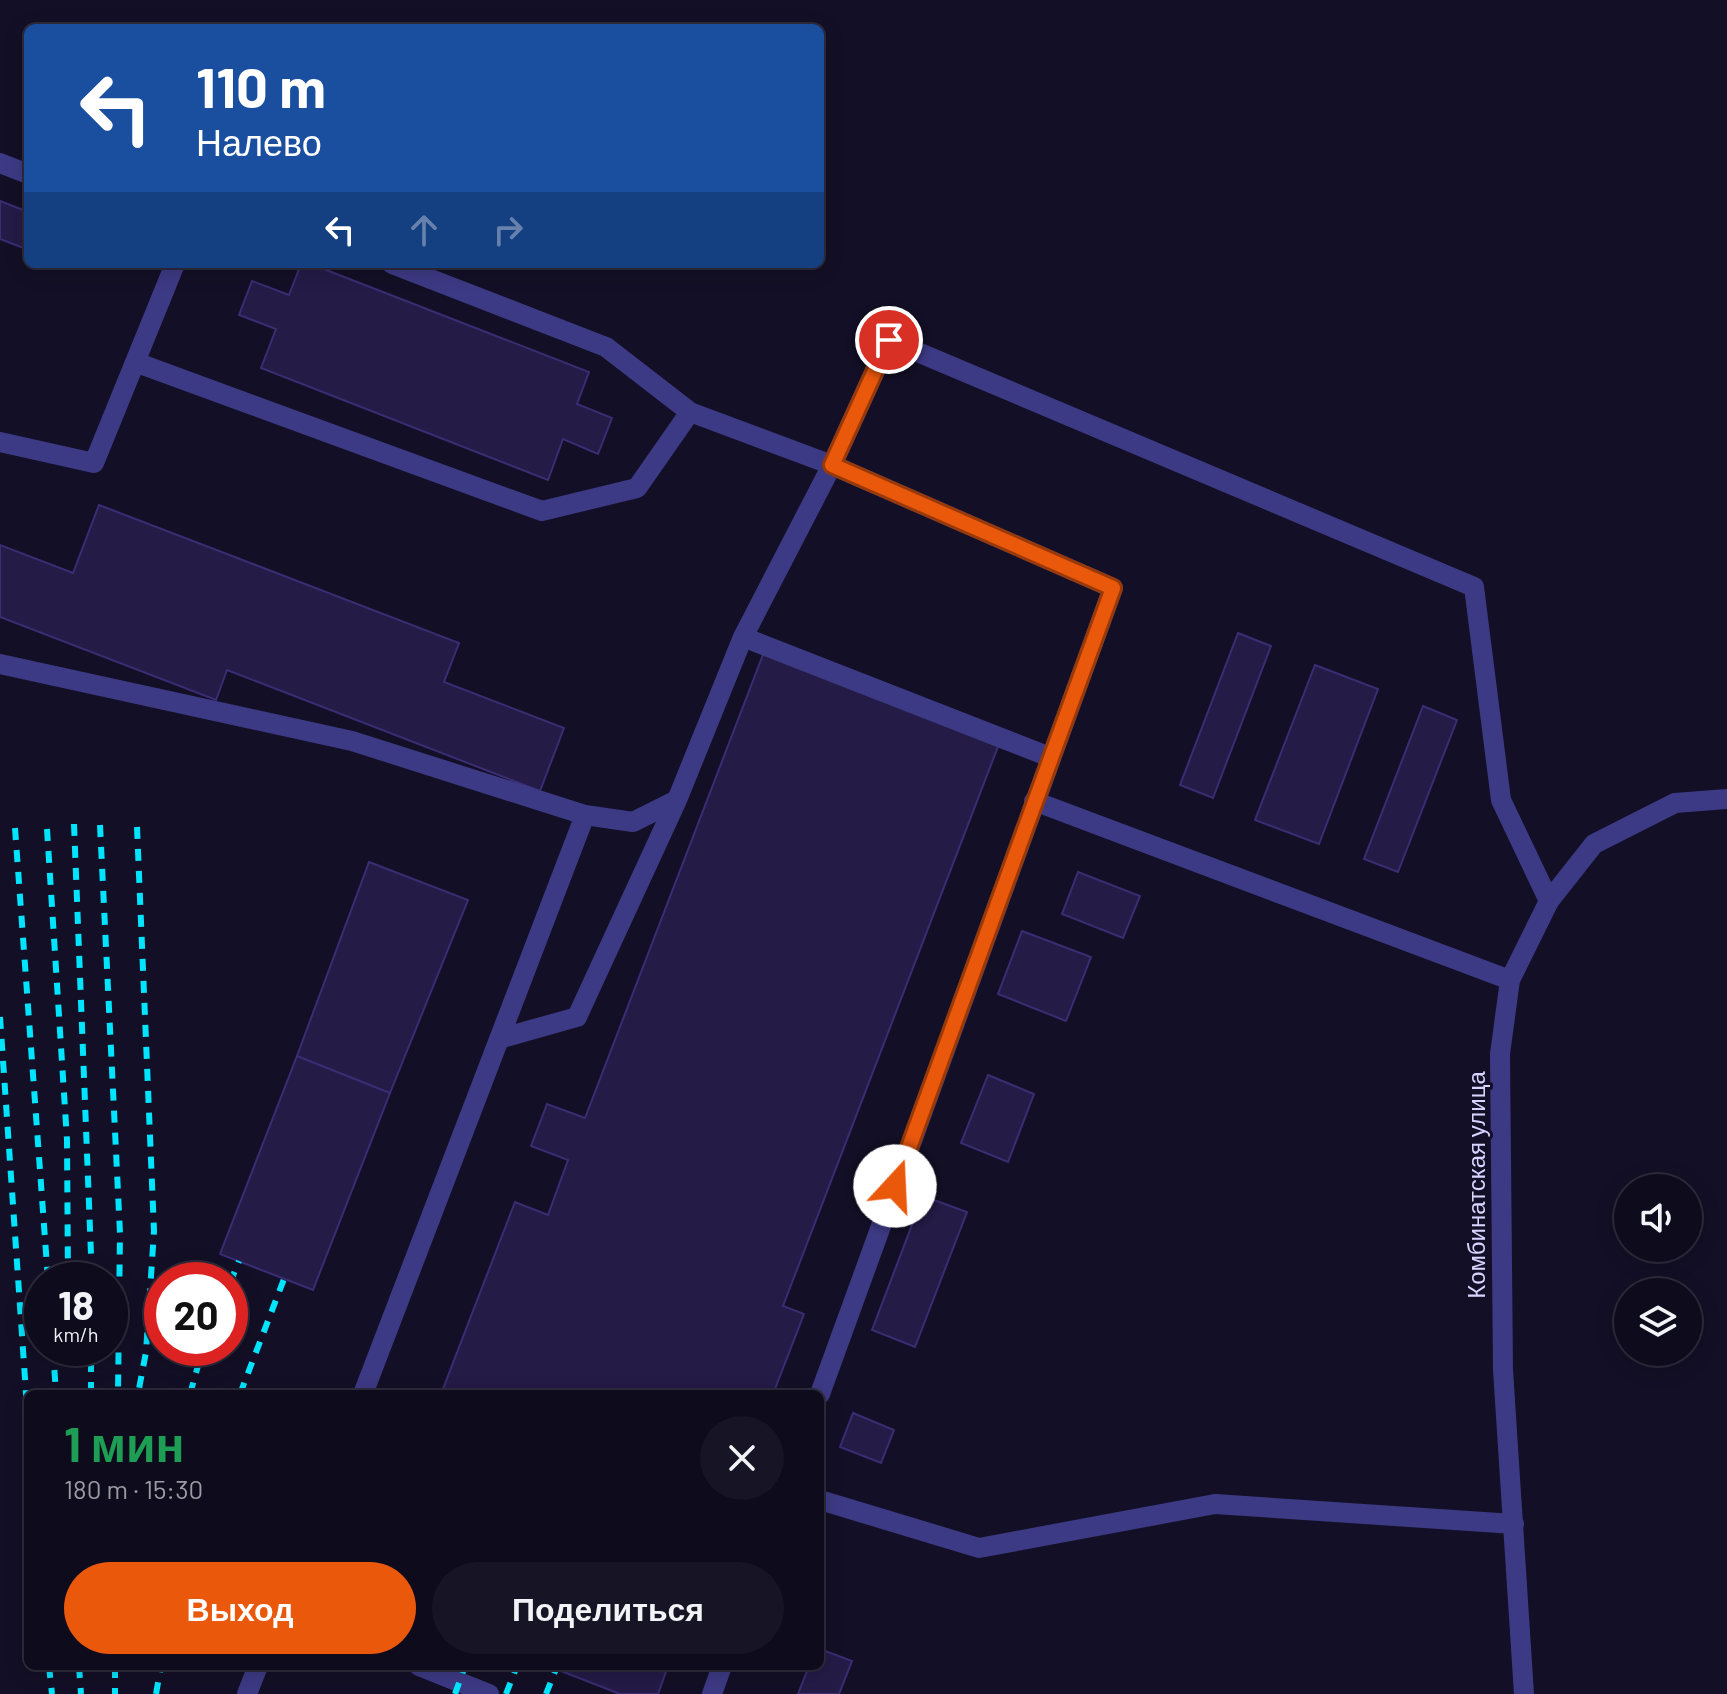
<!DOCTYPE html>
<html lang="ru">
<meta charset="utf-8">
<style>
:root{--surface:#0e0b1c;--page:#171425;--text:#f1f3f6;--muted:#9b9ba3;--line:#2e2b3b;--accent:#ea580c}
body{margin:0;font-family:Barlow,sans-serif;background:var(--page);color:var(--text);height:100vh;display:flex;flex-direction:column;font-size:30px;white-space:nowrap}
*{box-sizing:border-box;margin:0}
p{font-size:26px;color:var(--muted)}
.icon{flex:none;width:44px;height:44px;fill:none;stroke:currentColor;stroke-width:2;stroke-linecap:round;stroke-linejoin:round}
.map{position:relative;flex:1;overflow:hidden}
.panel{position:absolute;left:24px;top:1390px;width:800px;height:280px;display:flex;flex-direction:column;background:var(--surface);border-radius:12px;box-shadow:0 4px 20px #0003,0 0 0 2px var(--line)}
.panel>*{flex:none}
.banner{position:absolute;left:24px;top:24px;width:800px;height:244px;border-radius:12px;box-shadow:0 4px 20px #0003,0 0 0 2px var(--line);background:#1a4fa0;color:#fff;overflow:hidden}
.fabs{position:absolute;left:1614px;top:1174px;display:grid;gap:16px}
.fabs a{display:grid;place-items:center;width:88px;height:88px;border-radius:50%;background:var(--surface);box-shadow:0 4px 20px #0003,0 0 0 2px var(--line);font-size:40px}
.speed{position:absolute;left:24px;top:1262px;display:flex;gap:16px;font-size:40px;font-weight:700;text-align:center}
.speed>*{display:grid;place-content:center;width:104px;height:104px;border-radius:50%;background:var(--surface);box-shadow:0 4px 20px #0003,0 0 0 2px var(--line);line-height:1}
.speed small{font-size:20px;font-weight:400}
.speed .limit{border:12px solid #d22;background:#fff;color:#111}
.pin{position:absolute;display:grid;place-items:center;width:68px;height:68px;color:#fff;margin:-34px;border:4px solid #fff;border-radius:50%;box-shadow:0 2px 8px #0007}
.me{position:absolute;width:88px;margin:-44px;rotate:20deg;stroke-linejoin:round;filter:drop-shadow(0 0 6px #0008)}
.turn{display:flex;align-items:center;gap:28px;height:168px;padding:0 40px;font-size:36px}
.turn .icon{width:104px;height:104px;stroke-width:2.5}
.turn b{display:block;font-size:56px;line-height:68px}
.lanes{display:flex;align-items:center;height:76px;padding:0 40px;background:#0003;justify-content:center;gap:40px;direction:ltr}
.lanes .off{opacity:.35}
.round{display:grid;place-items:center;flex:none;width:84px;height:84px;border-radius:42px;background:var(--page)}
.headline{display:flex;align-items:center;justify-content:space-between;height:136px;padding:0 40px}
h1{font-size:48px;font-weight:700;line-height:60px;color:#1e9e55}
.button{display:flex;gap:16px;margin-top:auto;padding:16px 40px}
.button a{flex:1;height:92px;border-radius:48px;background:var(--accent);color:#fff;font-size:32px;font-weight:700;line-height:92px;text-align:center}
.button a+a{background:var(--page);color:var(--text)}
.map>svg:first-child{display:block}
</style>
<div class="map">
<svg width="1727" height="1694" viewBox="0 0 1727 1694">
<rect width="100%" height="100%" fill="#130f26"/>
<path fill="#241b47" stroke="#3b2d73" stroke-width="2" d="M0,201L28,212L26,249L0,239Z
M301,264H311L589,372L577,404L612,418L598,454L563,439L548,480L261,368L276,329L239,315L252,281L289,295Z
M99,505L459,643L444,682L564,728L540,791L227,670L216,700L0,617V545L73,573Z
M1238,633L1271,646L1213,798L1180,785Z
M764,652L999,744L783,1306L804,1314L773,1394H441L515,1202L548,1215L568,1160L531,1146L547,1104L585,1118Z
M1315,665L1378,689L1319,844L1255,820Z
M1423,706L1457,720L1398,872L1364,859Z
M369,862L468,900L390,1093L297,1056Z
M1078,872L1140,896L1123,938L1062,914Z
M1022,931L1091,957L1066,1021L998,994Z
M297,1056L390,1093L313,1290L220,1254Z
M988,1075L1034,1094L1008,1162L961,1143Z
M923,1196L967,1212L915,1347L872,1330Z
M853,1413L894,1430L881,1463L840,1447Z
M820,1649L852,1661L839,1694H798L809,1666H820Z
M548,1666H668L658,1694H620Z"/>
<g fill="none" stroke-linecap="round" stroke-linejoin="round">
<path stroke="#3d3a85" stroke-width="20" d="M0,163L28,174
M392,264L606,347L690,412L832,465L1113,588L820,1394
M135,362L542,511L637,488L690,412
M0,442L94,463L175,264
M743,637L1050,757
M0,664L352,741L585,815L633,822L677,800
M1034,801L1510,980
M499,1039L577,1017L677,800L743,637L832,465L889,340L1474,587L1501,800L1549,901
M363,1394L585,815
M820,1500L979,1548L1215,1504L1514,1524
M419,1666L489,1694
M247,1694L258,1666
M712,1694L722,1666"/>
<path stroke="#3d3a85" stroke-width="20" d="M1524,1694L1503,1370L1500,1054L1510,980L1549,901L1594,844L1675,803L1727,799"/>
<path stroke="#00e5ff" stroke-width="6" stroke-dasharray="12 10" stroke-linecap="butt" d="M74,824L92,1280
M100,825L120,1233L118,1394
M137,827L154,1231L146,1352L138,1394
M15,828L48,1280
M47,829L67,1140L68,1280
M0,1017L28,1422
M230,1283L239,1261
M53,1348L56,1394
M91,1394V1348
M190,1394L203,1348
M240,1394L284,1279
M49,1666L52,1694
M79,1666L81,1694
M115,1666V1694
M156,1694L161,1666
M455,1694L465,1666
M506,1694L517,1666
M546,1694L556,1669"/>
</g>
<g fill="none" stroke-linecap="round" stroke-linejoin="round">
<defs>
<path id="route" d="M889,340L832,465L1113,588L895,1186"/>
</defs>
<use href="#route" stroke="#983908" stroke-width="20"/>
<use href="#route" stroke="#ea580c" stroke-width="14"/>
</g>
<g text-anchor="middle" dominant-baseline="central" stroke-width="6" stroke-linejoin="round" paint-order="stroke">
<g font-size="24" fill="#d9d4ff" stroke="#130f26">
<text transform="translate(1475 1185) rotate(-90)">Комбинатская улица</text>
</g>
</g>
</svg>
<div class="fabs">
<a><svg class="icon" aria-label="sound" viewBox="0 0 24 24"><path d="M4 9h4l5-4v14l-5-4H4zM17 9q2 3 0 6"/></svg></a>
<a><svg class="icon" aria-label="layers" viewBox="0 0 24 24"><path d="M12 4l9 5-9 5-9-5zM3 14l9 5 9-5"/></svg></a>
</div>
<div class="speed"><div>18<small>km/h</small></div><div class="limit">20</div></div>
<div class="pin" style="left:889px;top:340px;background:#d93025"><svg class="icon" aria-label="arrive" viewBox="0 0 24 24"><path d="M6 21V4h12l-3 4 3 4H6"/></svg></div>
<svg class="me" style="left:895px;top:1186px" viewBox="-20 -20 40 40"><circle r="19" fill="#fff"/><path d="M0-13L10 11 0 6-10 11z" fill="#ea580c"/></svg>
<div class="banner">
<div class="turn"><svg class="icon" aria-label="left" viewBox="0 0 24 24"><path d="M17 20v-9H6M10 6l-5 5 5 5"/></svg><div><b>110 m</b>Налево</div></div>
<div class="lanes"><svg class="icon" aria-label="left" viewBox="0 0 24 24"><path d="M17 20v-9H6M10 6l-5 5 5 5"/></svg><svg class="icon off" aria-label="ahead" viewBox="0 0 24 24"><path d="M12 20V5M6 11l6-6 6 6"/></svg><svg class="icon off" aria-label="right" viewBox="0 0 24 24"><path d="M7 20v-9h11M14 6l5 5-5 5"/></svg></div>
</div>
<section class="panel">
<div class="headline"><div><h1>1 мин</h1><p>180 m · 15:30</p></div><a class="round"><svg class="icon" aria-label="close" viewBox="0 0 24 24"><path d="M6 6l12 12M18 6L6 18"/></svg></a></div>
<div class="button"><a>Выход</a><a>Поделиться</a></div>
</section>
</div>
